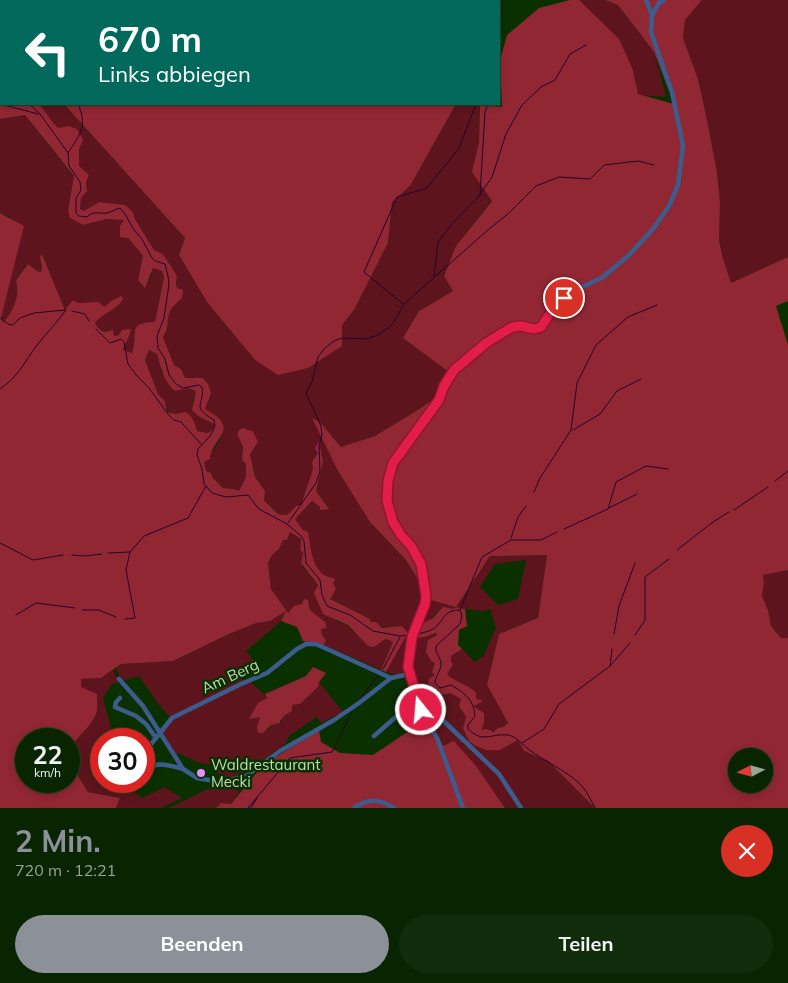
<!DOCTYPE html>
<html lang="de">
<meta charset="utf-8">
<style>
:root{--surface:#082400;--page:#112c0a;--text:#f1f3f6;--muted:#98a499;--line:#294122;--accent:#8c9099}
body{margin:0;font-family:Mulish,sans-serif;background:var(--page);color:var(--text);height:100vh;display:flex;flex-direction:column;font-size:19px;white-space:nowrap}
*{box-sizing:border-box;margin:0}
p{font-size:16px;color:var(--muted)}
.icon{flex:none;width:28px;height:28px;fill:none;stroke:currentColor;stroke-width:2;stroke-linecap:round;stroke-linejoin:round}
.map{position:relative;height:808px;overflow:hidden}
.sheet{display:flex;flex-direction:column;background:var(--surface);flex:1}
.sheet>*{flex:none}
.hud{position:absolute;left:0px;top:0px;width:500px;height:105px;box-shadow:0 2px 8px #0003,0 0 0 1px var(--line);background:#00695c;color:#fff;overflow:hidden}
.needle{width:32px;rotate:264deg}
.buttons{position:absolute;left:728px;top:748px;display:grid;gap:10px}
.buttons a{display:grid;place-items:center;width:45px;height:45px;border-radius:50%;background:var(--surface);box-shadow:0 2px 8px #0003,0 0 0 1px var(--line);font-size:25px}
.speed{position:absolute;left:15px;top:728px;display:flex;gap:10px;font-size:25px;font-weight:700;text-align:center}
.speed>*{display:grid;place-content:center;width:65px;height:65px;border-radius:50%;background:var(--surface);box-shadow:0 2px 8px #0003,0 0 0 1px var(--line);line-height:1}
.speed small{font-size:12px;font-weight:400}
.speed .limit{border:8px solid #d22;background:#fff;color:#111}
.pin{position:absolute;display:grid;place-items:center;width:42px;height:42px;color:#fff;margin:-21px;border:2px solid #fff;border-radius:50%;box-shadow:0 1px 5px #0007}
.me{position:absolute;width:55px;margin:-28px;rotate:343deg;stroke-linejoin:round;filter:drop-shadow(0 0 4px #0008)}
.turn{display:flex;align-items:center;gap:18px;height:105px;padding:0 15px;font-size:22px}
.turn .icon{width:65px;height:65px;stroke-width:2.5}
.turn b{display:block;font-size:35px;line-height:42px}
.round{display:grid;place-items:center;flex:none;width:52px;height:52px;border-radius:26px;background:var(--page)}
.overview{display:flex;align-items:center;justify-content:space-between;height:85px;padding:0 15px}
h1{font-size:30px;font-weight:700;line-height:38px;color:var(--accent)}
.primary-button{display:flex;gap:10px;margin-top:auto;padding:10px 15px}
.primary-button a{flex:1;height:58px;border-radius:30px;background:var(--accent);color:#fff;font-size:20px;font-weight:700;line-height:58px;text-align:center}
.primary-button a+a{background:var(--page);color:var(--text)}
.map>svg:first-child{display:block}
</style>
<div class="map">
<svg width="788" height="808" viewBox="0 0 788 808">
<rect width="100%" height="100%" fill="#0a3000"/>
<path fill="#5d141d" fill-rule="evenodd" d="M579,0H605L618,5L654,52L666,97L638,95L633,70Z
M702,0H788V257L731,283L722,255L719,240L720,203L717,172L706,115L698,79L683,38L685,20Z
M39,104H64L185,238L179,255L207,302L255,360L342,346V325L354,310L388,243L392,202L410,186L456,104H480L479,142L473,172L492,200L456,246L453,291L419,311L453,375L435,398L421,408L375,436L341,447L321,423L338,471L370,522L406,560L425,590L456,607L490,556L547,555L538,618L499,634L487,685L508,723C497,732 494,732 480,730V710L473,706L474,704H479L475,699L473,689L452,679L447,673L451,669V656L462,649L475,662L484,655L496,628L490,609L481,611L456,607L454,610L443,607C433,619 420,625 412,639L425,637L436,633L437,635L428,640C426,650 427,656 435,663V675L450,693L461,699L462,712L467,717L463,728L518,740L524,751L548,761L595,808H505L476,767L443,746L424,711L412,670L403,672L397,675L386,672L408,633L402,626C390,628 378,630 370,619L330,599L334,578C309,575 312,545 302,529C300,526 297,523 295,519L312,501L321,508L320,510L328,506L324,503L323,500L316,491L323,462L318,453L312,462L313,469L301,505L296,506L287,515L278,514L264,499L262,489L255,477L254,468L251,461L250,454L253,447L245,428L240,429L237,434L243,447L242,460L246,464V477L239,492L234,489L223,488L213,478L211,473L206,471L204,462C220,441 236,425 205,409L211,393L193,377L185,378L181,369L174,365L163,337C171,326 166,324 169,314C172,306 178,297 177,288C177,283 176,281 177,276L163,254L154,250L135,219L133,212L112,204L99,202L84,211L80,209L81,198L87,191L86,182L89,175L79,167V149L68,126L58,128C49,119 47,113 39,104ZM526,560L518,599L498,605L480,587L495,564Z
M25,115L74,177L68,210L83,225L108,219L124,220L128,238L143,256L138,280L144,288L150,279L153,268L162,271L164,277L155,322H152L134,333V349L132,354L123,350L126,339L119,335L114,336L109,330L105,332L98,328L95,323L111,300L104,307L78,303L73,300L65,310L42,254L40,257L42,267L41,272L37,271L28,264L16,279C20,296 14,308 5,322L1,318L4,301L10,217L0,213V119Z
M149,350L157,354L162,373L175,391L188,388L196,391L193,401L198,416L214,424V428L208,433L196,431L185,412L176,414L168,412L165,401L158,394L145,360Z
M290,532L301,539L300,550L303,553L302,566L318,585L336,621L347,625L356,634L382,642L387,639L393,642L381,670L324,645L326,640L322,635L321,628L326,627L325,623L310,610L309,602L295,606L289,613L287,611L281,621L246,651L254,661L237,670L243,681L171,718L159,705L139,676L122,681L116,668L121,664L173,661L229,634L256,623L270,621L286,611L271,589L268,563L272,555L279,549L283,540H287Z
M788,570V638H781L771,626L768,610L762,596L764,583L763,575Z
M113,670L119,682L112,684L103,698L114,739H101V781H121L142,798L165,787L182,798L161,808H116L120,798L88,792L78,776L69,753L74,741L81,679L101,678Z
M250,681C255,688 264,692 267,698L257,728L268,730L271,725L280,723L284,716L292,711V705L300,704L319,682L343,712L321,723L317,717L290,735L285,744L248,771L230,778L217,775L218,773L213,765L197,762L179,753L176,755L162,733L173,720Z
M218,784H226L240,791L231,804L221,803L216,808H169Z"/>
<path fill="#902733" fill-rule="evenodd" d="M45,0H472L473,1H45Z
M570,0H579L619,39L633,70L638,94L674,104L654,52L618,5L605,0H702L685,20L683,38L698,79L706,115L717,172L720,203L719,240L722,255L731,283L788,257V301L776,306L788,345V570L763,575L764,583L762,596L768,610L771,626L781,638H788V808H595L548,761L524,751L518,740L500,750H486L476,746L469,741L463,728L466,717L459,706L461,699L450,693L443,695L430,688L428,683L429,679L435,675L432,672L435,663L431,661L426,652L428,640L437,635L436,633L425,637L411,639L414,629L418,628L420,625L433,618L443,607L454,609L456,607L431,600L406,560L370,522L338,471L312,418L321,423L341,447L375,436L421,408L435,398L453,375L403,338L419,311L453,291L444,276L456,246L492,201L472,172L479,142L480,105L502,107L500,60L507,35L539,8ZM547,555L538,618L499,634L487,685L508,723L503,727L498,728L494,732L487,729L481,730L484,723V713L473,706L482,702L481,700L476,699V693C469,684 455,683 447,674L453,665L451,661V656L462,649L458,645L459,630L467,626L465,609L456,607L490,556ZM736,756H764V784H736Z
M0,56L1,104H39C46,112 50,120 58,128L68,126L77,129L83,140L79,149V166L89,175L86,182L87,191L81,198L80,209L84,211L99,202L125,205L133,212L135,219L154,250L163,254L177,276L176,283L177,288L183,290L182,298C177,303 171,307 169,314C166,324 170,327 163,337L174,365L181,369L185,378H203L208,384L211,393L205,409C243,429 211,438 210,459L204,462L206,471L211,473L213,478L223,488L234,489L239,491L246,477V464L242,460L243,447L237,434L240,429L245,428L247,430L253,431L258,442L250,454L255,477L265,491L264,500L278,514L287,515L296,506L301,505L313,469L312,462L318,453L315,448L319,441L323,462L316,491L329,509L320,510V507L312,501L295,519L303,530L308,532C311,549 312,576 334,578L335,580L333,583L336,589L330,599L370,619L371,622H376L382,628L402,626L408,633L386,672L381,670L393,642L386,639L374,647L368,646L348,625L323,614L314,593L318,585L301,563L303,553L300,550L301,539L290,532L287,540H283L279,549L272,555L268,563L271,589L288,613L294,606L302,604L304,599L308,600L310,610L325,622L327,628L321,629L322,635L326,640L324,645L319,643L303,641L297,627L281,621L286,611L270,621L256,623L229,634L173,661L121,664L101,678L81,679V687L97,694C97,700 98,709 96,714C90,728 76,737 69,751V739H26V781H69V753L78,776L88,792L120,798L116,808H0V213L24,226L1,318L4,322C14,309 20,296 16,280L28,264L37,271L41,272L42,267L40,257L42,254L65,310L73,300L78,303L99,302L104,307L111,301L122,296L123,300C116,310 103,313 95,323L98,328L104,332L113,330L114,336L119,335L122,330L131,329C130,337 125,342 123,350L132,353C139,336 125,322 155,322L164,277L162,271L153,268L145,288L138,280L143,256L128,238L120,237V226L124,220L107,219L83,225L70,218L68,210L74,176L25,115L0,119ZM149,350L157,354C161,368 164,382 175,391L188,388L196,391L192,410L198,416L214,424V428L208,433L197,431C195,423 192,415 185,412L176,414L167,412L165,401L158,394L145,360Z
M64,104H456L410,186L392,202L388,243L354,310L342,325V346L308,368L278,375L255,360L207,302L179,255L185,238Z
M313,667L326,673L319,682L318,687L300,704L292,705V711L284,716L280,721V723L271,725L263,733H258L257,728L260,717L249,719L258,703L267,698L265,694L306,676Z
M428,718L443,746L454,741L476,766L505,808H216L221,803L231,804L258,771L271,760L319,730L321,742L340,753L373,755Z"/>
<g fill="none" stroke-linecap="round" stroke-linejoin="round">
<path stroke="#24032c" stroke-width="1" d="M58,0L59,1
M491,0V1
M0,78L1,79
M0,104L38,114
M29,104L40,114L68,153L69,166L80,182L81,190L76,198V213L79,216L87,217C94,210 99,214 107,213C112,212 115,209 120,208L125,214L134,230L142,239L152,258L155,261L165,264L168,276L169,284L164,318L157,336L158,348L165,359L169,375L176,384L183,388L199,385L202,387C205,405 190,406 214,420L215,426L210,436L198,449L197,455L202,469L204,484L212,493L226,497L248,495L259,509L287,524L301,536L304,541L306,563L320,580L322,595L327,606L350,615L373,631L400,636L412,635
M68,153C80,134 88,127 78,104
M480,195L485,112L488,104
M434,276L438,242L451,225L479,196L492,177L506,134L522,105L541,87L555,80L570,54L586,45
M403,304L364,272L397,197L427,188L459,148L476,104
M72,311L85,314L89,321
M0,318L8,324L13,325L20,318L34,313L65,310
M96,329L110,343L121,339L124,342L128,364L137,376L149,388L168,414L174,420L181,422L202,445
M0,389C20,375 24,362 38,344C47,332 58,322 66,310
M573,430L600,414L617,391L641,379
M775,481L788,471
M534,492L540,478L571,430L577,383L596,345L628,317L657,305
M609,508L637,494
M734,510L768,487
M288,523L316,483L320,471L319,445L322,436L321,426L306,393L312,382L318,357L324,349L334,341L342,338L366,339L378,335L388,328L394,322L404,304L489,229L509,213L536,186L559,177L590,179L604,165L638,161L654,165
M564,529L608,509L616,482L646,466L668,469
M511,538L518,517L526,506
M0,543L33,560L63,555
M677,550L713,522L729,512
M108,553L130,552
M72,555L84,556L102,554
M82,610H99L116,617
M460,610L482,557L511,540H541L557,532
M16,615L36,603L75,608
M125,619L135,618L126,570L130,552L144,536L188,518L206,486
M416,634C422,633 428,632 433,629C445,621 442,610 460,610L462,616L460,624L436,646C435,654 440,656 441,663C442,669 435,676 435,683L440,688L451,685C465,693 474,700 475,716L468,725V729C484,744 490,733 508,735C515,736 521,743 527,748C543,761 566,770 581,785C587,791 591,801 595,808
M614,634L619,606L635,563
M635,635L645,620V577L669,559
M610,666L612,649
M383,669L400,637
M360,699L378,676
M522,743L544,729L559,704L610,666L630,643
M248,808L290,758L332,752L352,712
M251,808L257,798"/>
<path stroke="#3d5c8e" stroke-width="4.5" d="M646,0L652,15
M119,679L143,706L183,769L197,778L220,782L246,776L280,751L334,720L359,703L391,678L409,674
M120,698L116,702L115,707L136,716L146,724L156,738
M418,702L432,710L499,774L521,808
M374,736L397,716L418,702
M144,753L172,718L241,684L267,673L297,649L306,644H316L391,678
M144,772C157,760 167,765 183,769
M354,808C368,798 380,799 394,808
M463,808L437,738L421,710L409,674V652L414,632L425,604V596L421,564L411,546L401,535L393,523L387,501L388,481L393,463L439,400L444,386L454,370L486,343L512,327L521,326L534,329L541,327L553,309L564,298L576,290L603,277L629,255L653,229L669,206L678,185L683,146L672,92L651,32L652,15L659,3L664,0"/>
</g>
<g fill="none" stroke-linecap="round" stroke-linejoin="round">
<defs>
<path id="route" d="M421,710L408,667L412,637L425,604L426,596L421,564L411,546L401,535L393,522L387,501L388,481L393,463L439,400L444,386L454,370L486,343L512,327L521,326L534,329L541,327L553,309L564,298"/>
</defs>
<use href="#route" stroke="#92132f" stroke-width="12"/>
<use href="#route" stroke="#e11d48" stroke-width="9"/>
</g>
<circle fill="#e88eff" stroke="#0a3000" stroke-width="2" cx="201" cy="773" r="5"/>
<g text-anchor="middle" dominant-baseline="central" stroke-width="5" stroke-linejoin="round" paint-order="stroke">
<g font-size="15" fill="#c0dbb9" stroke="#0a3000">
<text transform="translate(230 676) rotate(-25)">Am Berg</text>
</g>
<g font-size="15" fill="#c0dbb9" stroke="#0a3000" text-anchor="start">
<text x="211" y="764">Waldrestaurant<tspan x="211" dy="17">Mecki</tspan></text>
</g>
</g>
</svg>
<div class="buttons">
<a><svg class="needle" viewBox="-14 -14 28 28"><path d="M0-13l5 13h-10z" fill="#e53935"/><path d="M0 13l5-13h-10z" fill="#98a499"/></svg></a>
</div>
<div class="speed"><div>22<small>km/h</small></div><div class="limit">30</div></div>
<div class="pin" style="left:564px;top:298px;background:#d93025"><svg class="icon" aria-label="arrive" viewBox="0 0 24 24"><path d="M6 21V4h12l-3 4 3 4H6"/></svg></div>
<svg class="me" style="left:421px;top:710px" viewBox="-20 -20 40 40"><circle r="17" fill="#e11d48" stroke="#fff" stroke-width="3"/><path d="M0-11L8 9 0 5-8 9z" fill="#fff"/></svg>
<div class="hud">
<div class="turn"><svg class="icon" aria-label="left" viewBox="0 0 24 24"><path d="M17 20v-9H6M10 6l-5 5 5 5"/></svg><div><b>670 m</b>Links abbiegen</div></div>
</div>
</div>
<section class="sheet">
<div class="overview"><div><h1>2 Min.</h1><p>720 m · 12:21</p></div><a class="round" style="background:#d93025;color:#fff"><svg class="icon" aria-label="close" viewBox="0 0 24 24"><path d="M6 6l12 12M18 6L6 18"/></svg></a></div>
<div class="primary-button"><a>Beenden</a><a>Teilen</a></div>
</section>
